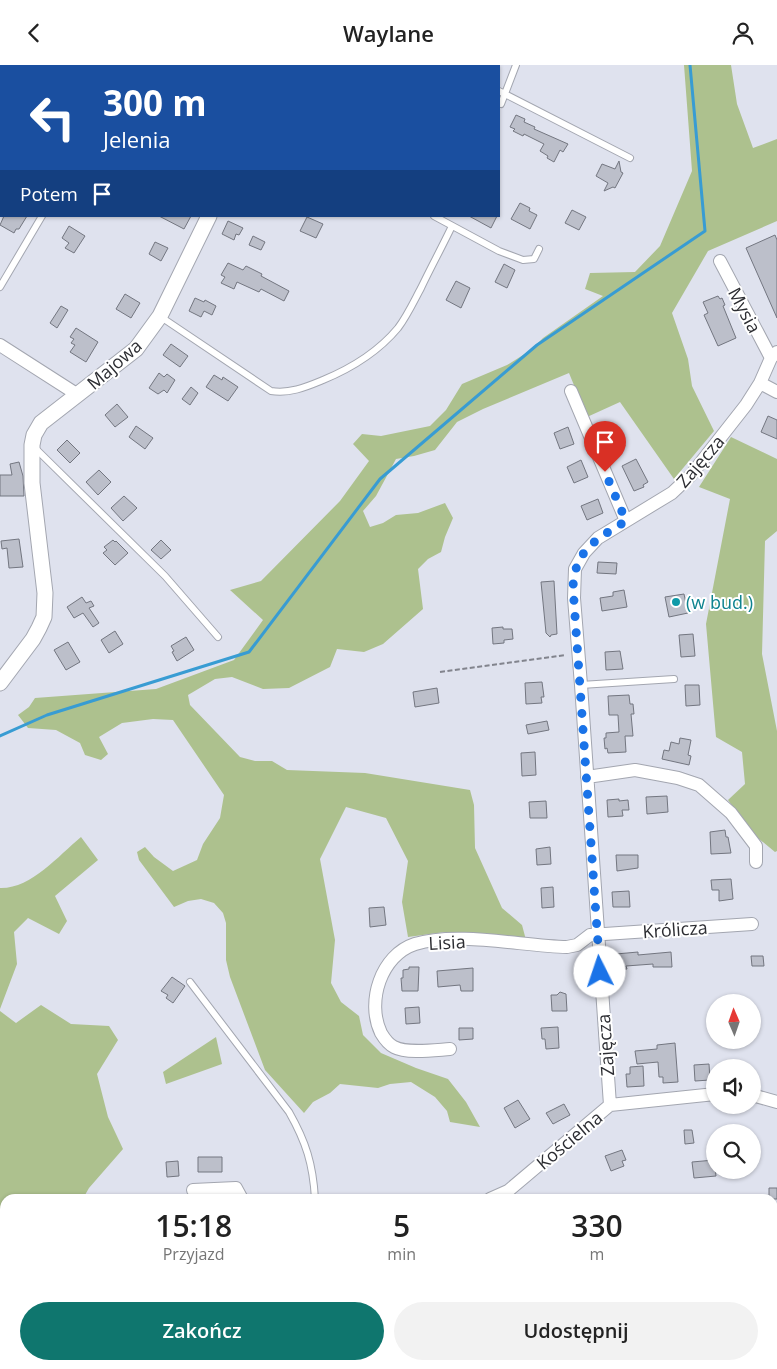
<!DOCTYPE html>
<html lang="pl">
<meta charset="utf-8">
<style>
:root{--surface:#fff;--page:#f2f2f2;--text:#222;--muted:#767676;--accent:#0f766e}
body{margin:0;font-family:"Open Sans",sans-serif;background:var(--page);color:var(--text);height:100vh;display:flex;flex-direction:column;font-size:19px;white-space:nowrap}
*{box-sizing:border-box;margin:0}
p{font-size:16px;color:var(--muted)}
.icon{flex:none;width:28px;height:28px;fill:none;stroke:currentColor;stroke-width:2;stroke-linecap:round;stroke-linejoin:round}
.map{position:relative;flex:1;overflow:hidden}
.side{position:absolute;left:0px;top:1129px;width:778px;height:176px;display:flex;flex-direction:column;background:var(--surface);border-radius:15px 15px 0 0;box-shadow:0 1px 4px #0004}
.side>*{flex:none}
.guide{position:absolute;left:0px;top:0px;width:500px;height:152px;box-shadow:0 1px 4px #0004;background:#1a4fa0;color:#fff;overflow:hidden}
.needle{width:32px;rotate:358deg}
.tools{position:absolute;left:706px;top:929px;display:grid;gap:10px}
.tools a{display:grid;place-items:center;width:55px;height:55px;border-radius:50%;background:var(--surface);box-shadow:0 1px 4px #0004;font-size:25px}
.pin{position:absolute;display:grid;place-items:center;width:42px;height:42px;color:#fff;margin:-51px -21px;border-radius:50% 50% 50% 0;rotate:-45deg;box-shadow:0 0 5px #0007}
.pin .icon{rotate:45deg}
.me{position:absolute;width:55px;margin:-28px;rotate:356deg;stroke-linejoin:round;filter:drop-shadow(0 0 4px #0008)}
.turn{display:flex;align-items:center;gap:18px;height:105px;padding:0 20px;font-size:22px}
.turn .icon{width:65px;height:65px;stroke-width:2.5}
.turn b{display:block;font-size:35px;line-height:42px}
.then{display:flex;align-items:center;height:48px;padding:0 20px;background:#0003;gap:10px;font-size:19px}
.eta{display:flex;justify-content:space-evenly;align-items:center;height:85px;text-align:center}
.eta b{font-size:30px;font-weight:600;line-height:35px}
.button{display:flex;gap:10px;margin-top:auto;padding:10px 20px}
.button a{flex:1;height:58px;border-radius:30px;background:var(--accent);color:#fff;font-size:20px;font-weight:600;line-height:58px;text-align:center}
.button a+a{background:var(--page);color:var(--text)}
header{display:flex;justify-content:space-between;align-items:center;height:65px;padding:0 20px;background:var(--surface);font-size:22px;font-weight:600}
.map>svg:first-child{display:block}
</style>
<header><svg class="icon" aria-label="back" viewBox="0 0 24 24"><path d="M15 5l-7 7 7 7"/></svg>Waylane<svg class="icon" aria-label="person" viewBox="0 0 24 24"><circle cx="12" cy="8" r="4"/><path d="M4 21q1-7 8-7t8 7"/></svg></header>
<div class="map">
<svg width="777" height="1304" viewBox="0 0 777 1304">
<rect width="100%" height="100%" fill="#dfe2ee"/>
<path fill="#adc18e" d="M684,0H731L737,39L753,83L777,74V156L708,186L672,248L688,294L692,321L714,366L674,414L620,337L587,352L569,308L483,344L457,357L435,385L414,391L396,394L376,431L363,446L370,462L383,458L396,450L418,448L445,438L453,453L445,472L441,487L428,494L418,504L423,544L383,579L364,587L337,584L330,602L289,623L263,624L232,612L215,614L188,630L190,640L240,692L255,696H272L287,705L365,708L470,725L474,740L475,783L502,843L522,860L526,875L445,867L408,872L402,837L408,796L386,753L346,742L320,794L335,875L331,918L341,937L359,951L363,970L381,988L416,1003L448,1014L466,1037L480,1062L450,1057L447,1046L435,1032L411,1017L390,1019L378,1023L340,1019L330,1028L313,1037L304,1048L265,1005L230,912L226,895V858L223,848L214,838L201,834L188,836L174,842L139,795L137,787L145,782L154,792L173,806L197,795L203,779L220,753L224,730L173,655L153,654L122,658L99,672L108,689L101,695L85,690L80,678L56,665L28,663L18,650L29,642L35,633L156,624L234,595L263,555L230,525L261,516L340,436L369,396L353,379L362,369L381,371L430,361L446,345L462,319L507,300L531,285L543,273L603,231L585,224L590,208L635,207L660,181L692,106Z
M731,372L777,394V466L765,476L762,589L777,666V786L775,787L753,769L728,735L745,719L742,687L716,672L706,559L730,434L699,422Z
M81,772L98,795L55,831L67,856L59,869L28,853L14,867L17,899L0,944V823C31,824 58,791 81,772Z
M41,940L71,959L109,961L118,975L97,1009L108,1052L123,1084L89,1123L85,1130L86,1134H5V1300H19L16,1304H0V946L16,958Z
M216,972L222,999L166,1019L163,1007Z
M364,1300H507V1304H357Z"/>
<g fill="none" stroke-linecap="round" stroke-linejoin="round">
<path stroke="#389cd3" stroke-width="3" d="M0,671L47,650L249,587L380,414L537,280L705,166L690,0"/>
</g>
<path fill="#bcbfca" stroke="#737680" d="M516,50L525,54L524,57L535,62L534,64L568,79L563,87L560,85L554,97L547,93L548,91L540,86L544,79L524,69L523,71L513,66L515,64L510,62Z
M619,96L621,107L623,108L615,123L613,122L604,126L608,118L596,111L602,99L615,104Z
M520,138L530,143L529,146L537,150L530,164L511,154Z
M572,145L586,152L579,165L565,158Z
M4,151H27L19,164H16L14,168L0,160Z
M159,151H191L184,164Z
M469,151H497L491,163Z
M307,152L323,159L316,173L300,166Z
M228,156L243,163L239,170L236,169L234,175L222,169Z
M69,161L85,171L74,188L65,183L69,178L62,173Z
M775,170L777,175V253L746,183Z
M253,171L265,177L261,185L249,180Z
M155,177L168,183L161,196L149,189Z
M228,198L243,205L246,201L262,209L261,211L289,226L284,236L261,224L259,227L237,217L234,224L221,218L225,212L221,210Z
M504,199L515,205L507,223L495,217Z
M456,216L470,223L461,243L446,235Z
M125,229L140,238L131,253L116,244Z
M718,231L720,234L722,233L725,240L723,241L736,273L718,281L704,250L708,248L703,237Z
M195,233L204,237L205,235L216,241L212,250L204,246L201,252L189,246Z
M61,241L68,245L57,263L50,258Z
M76,263L98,277L86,297L70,287L75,280L71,278L74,274L70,272Z
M171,279L188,291L180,302L163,290Z
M159,308L164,312L167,309L175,315L167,328L164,325L158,329L149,323Z
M214,310L222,315L223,312L238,322L228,336L206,322Z
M191,322L198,328L190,340L182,334Z
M117,339L128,352L115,362L105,350Z
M768,351L777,355V374L761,367Z
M136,361L153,373L145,384L129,372Z
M568,362L574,379L560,384L554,368Z
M620,369L625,381L613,385L609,373Z
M67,375L80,388L70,398L57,385Z
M636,394L648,417L643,420L644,422L634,426L622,401Z
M581,395L588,412L574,418L567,402Z
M19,397L23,411L24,431H0V410H12L10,399Z
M99,405L111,417L98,430L86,417Z
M124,431L137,443L123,456L111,443Z
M598,434L603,448L587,455L581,441Z
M19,474L23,502L9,503L7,483L2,484L1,476Z
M113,475L115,477L116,476L128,488L115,500L103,488L107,485L104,482Z
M161,475L171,485L161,494L151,485Z
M598,497L617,498L616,509L597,508Z
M554,516L557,569L551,570L550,572L546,568L541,517Z
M624,525L627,542L602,546L600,533L613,531V527Z
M684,529L688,548L669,552L665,532Z
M82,532L86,538L91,536L94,541L89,543L99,558L93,562L83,548L74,553L67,542Z
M503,562V564H512L513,574L504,575V578L493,579L492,563Z
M115,566L123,579L109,588L101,575Z
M693,569L695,591L681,592L679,570Z
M186,572L194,585L177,596L172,587L174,586L171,581Z
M68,577L80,597L66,605L54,585Z
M620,586L623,604L606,605L605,587Z
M542,617L544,632H541L542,638L526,639L525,618Z
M685,620H699L700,640L686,641Z
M437,623L439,638L415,642L413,627Z
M629,630L630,639H633L634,649H631L633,671H625L626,687L608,688L607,683L605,684L604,673H606V668L619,667L618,650H609L608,631Z
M547,656L549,665L528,669L526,660Z
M680,673L691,675L688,690L691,691L689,700L662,694L664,685L669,686L671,677L679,679Z
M535,687L536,710L522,711L521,688Z
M667,731L668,747L647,749L646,732Z
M619,734V736L628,735L629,745H622L623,751L608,752L607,735Z
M546,736L547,753H530L529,737Z
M725,765L726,772H728L731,788L711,789L710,767Z
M550,782L551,799L537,800L536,784Z
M616,790H638V803L617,806Z
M731,814L733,834L719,836V825H712L711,815Z
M553,822L554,842L542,843L541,823Z
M629,826L630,842H613L612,827Z
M384,842L386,860L370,862L369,843Z
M638,887V890L671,887L672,902H653V899L626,901L627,904L617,905L616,889Z
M751,891H763L764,901H752Z
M409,902H419L418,926H402L401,913H403V905L409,904Z
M473,903V926H461L460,920L438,922L437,906Z
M172,912L185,921L173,938L166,933L168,930L161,926Z
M560,927L566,929L567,946H552L551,930H557Z
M419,942L420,958L406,959L405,943Z
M558,962L559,983L546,984L545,974H542L541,963Z
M459,963H473V974L459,975Z
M675,978L678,1017L663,1018V1012H659L658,997L637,999L635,986L657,984V980Z
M709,999L710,1015L695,1016L694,1000Z
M643,1001L644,1021L627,1022L626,1009H630V1002Z
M518,1035L530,1054L515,1063L504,1043Z
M564,1039L570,1050L553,1059L546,1048Z
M684,1065H692L694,1078L685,1079Z
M622,1085L626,1095L622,1096L624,1101L611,1106L605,1091Z
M198,1092H222V1107H198Z
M714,1095L716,1111L694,1113L692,1097Z
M178,1096L179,1111L167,1112L166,1097Z
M769,1123H777V1134H769Z"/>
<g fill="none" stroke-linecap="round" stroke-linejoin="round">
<defs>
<path id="service" d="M446,0L448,1
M499,26L630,93
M501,39L516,0
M434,151L499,186L523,195L534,194L539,184
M0,222L42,151
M161,252L271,326C290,329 306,322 323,315C352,303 378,287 398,263C407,251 414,236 421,223C431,202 442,182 452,161
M35,383L165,511L218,572
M581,620L674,614
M190,917L289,1047C306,1077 313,1099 315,1134
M631,1300V1304"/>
<path id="minor" d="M720,196L771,293
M0,280L78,330
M760,318L777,327
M571,326L626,456
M587,712L635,705L678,713L699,720L731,748L756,781V797
M450,984C435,985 407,989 394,982C388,979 384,973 381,968C366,937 381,890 415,879C457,866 522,881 567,882L577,880L590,870L752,859
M752,1030L777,1037
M610,1040L581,620L574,533L575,504L584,488L598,473L672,428L691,410L746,340L760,318L771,293L777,287
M193,1125L236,1123L242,1134
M490,1134L508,1126L610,1040L715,1029
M193,1300L196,1304
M148,1304L153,1300"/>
<path id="tertiary" d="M286,1V0
M0,618L33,574L39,563L44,552L45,528L32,418V380L34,370L41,358L136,284L160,251L209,151"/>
<path id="trunk" d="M308,1304L313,1300"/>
<path id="motorway" d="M772,1217L777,1219
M772,1237L777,1238
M342,1304L348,1300"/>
</defs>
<use href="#service" stroke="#a3a6b0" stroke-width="8"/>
<use href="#minor" stroke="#a3a6b0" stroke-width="14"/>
<use href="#tertiary" stroke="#a3a6b0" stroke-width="17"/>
<use href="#trunk" stroke="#a3a6b0" stroke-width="22"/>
<use href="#motorway" stroke="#a3a6b0" stroke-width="24"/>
<path stroke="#82848d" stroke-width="2" stroke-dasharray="5 2.5" stroke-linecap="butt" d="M440,607L566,590"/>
<use href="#service" stroke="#fff" stroke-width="6"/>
<use href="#minor" stroke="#fff" stroke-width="12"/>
<use href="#tertiary" stroke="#fff" stroke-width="15"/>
<use href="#trunk" stroke="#fff" stroke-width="20"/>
<use href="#motorway" stroke="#fff" stroke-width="22"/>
</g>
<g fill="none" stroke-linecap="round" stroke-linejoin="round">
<path stroke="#1a73e8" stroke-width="9" stroke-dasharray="0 16.2" d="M600,907L573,522C575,484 597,474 626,456L605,407"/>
</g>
<circle fill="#0f9aa8" stroke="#fff" stroke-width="2" cx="676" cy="537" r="5"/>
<g text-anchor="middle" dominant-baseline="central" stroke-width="4" stroke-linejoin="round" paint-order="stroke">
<g font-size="18" fill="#2c2d32" stroke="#fff">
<text transform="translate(745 245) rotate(62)">Mysia</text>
<text transform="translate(114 299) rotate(-41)">Majowa</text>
<text transform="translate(700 396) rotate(-49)">Zajęcza</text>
<text transform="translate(675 864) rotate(-4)">Królicza</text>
<text transform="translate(447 877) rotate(-3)">Lisia</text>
<text transform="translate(605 980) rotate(-94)">Zajęcza</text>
<text transform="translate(569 1075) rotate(-40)">Kościelna</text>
</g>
<g font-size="18" fill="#0d838f" stroke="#fff" text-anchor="start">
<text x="686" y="537">(w bud.)</text>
</g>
</g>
</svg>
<div class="tools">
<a><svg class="needle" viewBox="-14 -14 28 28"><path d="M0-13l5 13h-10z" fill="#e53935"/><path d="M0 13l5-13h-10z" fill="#767676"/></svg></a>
<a><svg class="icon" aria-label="sound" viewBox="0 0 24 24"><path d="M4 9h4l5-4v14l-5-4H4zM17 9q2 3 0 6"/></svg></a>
<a><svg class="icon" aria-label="search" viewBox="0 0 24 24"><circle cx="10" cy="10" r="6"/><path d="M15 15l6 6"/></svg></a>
</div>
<div class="pin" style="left:605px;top:407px;background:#d93025"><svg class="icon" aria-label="arrive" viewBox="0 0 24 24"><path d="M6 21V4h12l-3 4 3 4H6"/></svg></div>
<svg class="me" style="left:600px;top:907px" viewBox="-20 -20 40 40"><circle r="19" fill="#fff"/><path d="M0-13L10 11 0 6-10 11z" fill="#1a73e8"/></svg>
<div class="guide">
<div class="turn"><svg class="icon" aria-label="left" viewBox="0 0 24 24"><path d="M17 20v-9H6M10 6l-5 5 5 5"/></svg><div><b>300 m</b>Jelenia</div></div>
<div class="then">Potem<svg class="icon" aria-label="arrive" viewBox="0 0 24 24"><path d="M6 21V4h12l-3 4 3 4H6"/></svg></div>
</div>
<section class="side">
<div class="eta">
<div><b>15:18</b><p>Przyjazd</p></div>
<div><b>5</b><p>min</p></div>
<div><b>330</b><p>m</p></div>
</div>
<div class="button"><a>Zakończ</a><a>Udostępnij</a></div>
</section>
</div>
